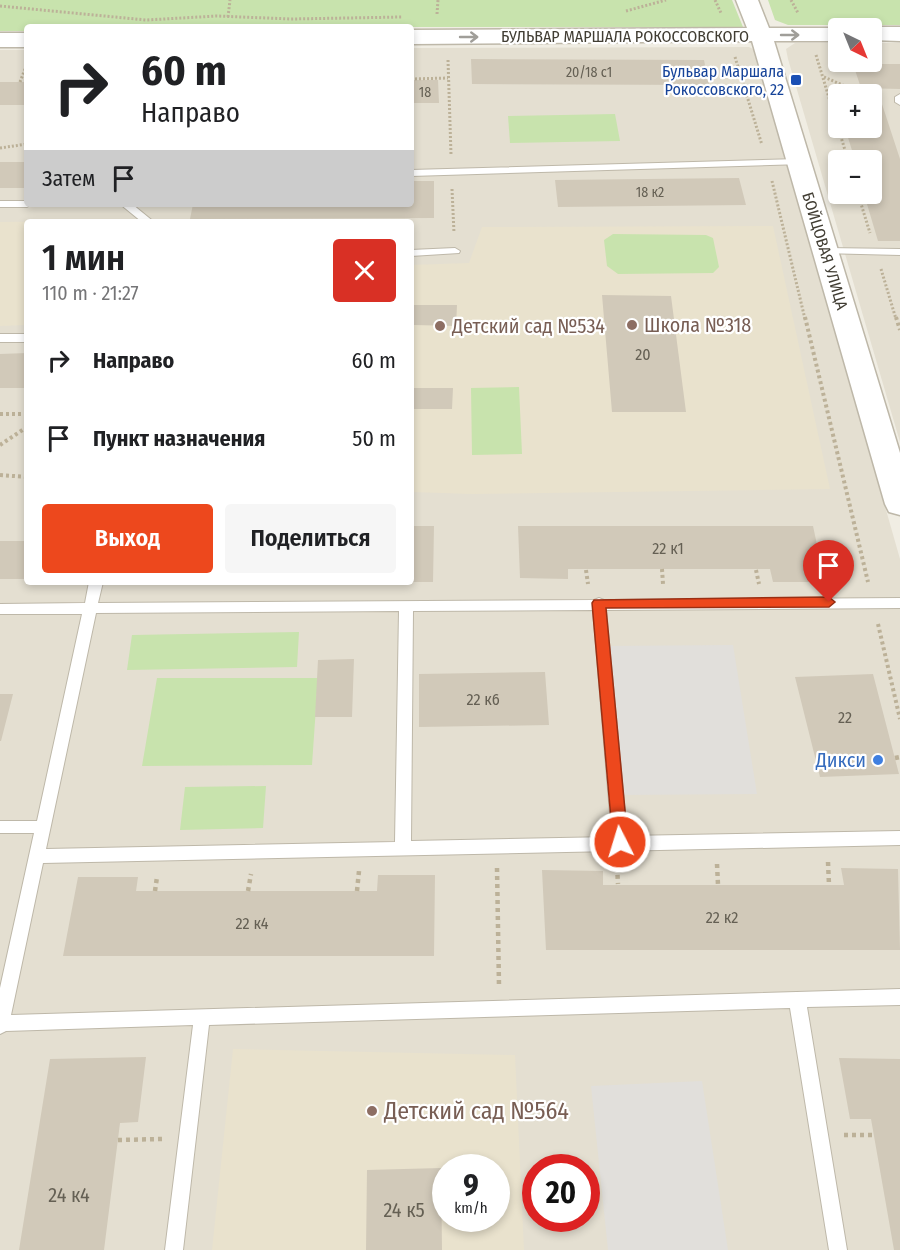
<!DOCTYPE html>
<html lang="ru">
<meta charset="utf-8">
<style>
:root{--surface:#fff;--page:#f6f6f6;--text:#202124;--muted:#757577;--accent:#ed481d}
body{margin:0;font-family:"Fira Sans Condensed",sans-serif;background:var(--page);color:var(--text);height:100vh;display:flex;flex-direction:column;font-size:22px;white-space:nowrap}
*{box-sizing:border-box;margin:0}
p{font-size:20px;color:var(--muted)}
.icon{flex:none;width:33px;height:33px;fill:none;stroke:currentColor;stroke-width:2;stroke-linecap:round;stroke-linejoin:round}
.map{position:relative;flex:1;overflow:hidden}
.side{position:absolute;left:24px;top:219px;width:390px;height:366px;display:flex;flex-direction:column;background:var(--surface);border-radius:6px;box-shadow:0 3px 9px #0003}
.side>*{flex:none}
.top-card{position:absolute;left:24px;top:24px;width:390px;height:183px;border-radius:6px;box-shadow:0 3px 9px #0003;background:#fff;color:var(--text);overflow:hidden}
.needle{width:39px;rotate:137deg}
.controls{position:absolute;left:828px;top:18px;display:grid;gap:12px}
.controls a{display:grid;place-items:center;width:54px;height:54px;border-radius:6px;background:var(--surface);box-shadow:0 3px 9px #0003;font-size:30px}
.speed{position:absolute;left:432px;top:1154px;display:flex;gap:12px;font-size:30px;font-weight:700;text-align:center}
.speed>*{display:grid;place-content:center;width:78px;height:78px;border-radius:50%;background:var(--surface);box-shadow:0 3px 9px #0003;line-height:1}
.speed small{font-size:15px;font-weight:400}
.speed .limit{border:9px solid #d22;background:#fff;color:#111}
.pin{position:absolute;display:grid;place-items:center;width:51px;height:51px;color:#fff;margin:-62px -26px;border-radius:50% 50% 50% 0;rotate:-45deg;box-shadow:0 0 6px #0007}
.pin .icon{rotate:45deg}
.me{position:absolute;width:66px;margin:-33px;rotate:355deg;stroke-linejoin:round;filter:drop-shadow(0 0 4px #0008)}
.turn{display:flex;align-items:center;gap:21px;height:126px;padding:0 18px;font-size:27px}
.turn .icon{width:78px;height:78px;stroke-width:2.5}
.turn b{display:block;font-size:42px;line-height:51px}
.then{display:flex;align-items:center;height:57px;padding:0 18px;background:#0003;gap:12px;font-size:22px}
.round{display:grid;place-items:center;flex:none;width:63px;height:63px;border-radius:6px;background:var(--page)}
.overview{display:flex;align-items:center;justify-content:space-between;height:102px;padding:0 18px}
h1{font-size:36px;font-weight:600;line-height:45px}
.button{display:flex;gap:12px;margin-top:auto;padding:12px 18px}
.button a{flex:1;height:69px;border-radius:6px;background:var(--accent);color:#fff;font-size:24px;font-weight:600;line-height:69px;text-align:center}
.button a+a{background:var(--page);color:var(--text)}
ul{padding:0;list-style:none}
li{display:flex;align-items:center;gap:18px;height:78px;padding:0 18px}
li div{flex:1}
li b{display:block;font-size:22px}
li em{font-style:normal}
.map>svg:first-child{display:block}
</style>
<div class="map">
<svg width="900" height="1250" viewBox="0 0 900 1250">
<rect width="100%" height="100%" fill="#f0ede3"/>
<path fill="#e4dfd1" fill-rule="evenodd" d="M795,43H838V62H872V43H900V442L788,59L786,49ZM838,94H872V128H838ZM838,160H872V194H838Z
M749,47L755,50L900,559V1250H0V50H27V204H411V48ZM27,222H411V582H27ZM446,1167H496V1218H446ZM536,1167H586V1218H536Z"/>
<path fill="#e9e2cd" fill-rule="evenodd" d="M97,221L100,222H27V325L0,326V222Z
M773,226L830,489L472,494L411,492V265L469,263L482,227Z
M233,1049L515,1055L524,1250H212ZM446,1167H496V1218H446Z"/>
<path fill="#c8e3ad" d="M0,0H732L743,27H27V31H0Z
M768,0H900V25H788L775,20Z
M615,114L620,141L510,143L508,116Z
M613,234L706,235L713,238L719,267L713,273L618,274L607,266L604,240Z
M519,387L522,454L472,455L471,388Z
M299,632L297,667L127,670L132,635Z
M157,678H318L312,765L142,766Z
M266,786L263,828L180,830L185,787Z"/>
<path fill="#e1dfdb" d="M733,645L757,794L616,795L603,646Z
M702,1081L728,1250H608L591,1086Z"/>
<path fill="#d1c9b9" d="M471,59L704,60L709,85L472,84Z
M853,64H900V89L861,88Z
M411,80H438L439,103H411Z
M0,82H27V105H0Z
M872,101H881L900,159V241H878L864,194H872V160H855L845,128H872Z
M0,162H27V188H0Z
M739,178L746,205L558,207L555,180Z
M411,181H434V218L190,219L193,204H411Z
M602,295L671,296L686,412H612Z
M411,305H457L456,326L414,325L413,341H411Z
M27,353V388H0V354Z
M411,388H453L452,409H411Z
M411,526H434L433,582H411Z
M518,526H813L825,582H773L770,569H568V579L520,578Z
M0,541H27V579H0Z
M354,659L352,717H315L318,660Z
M545,672L549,725L419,727V674Z
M873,674L899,774L820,777L795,677Z
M0,694H13L1,741H0Z
M841,868L898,869L900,950H546L542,870L603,871V885H844Z
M378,875H435L434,956H63L78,877H138L136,891H377Z
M146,1057L138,1122L120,1123L104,1250H19L50,1059Z
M839,1058L900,1059V1250H894L871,1119H850Z
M441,1168L442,1250H366L367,1170Z"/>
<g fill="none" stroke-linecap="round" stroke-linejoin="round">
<defs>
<path id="service" d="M900,94V105L895,102V97Z
M799,159L803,160V164L411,176V170Z
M0,201H27V204H32L27,207H0Z
M120,204H132L154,222H142Z
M455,248L460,251L459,253L411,256V250Z
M825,248L900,249V255L821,253L820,251Z
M0,334H27V342H0Z
M89,582H103L98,603L594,600L599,598L604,600L900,598V608L606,610L627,836L900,831V845L43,863L11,1015L900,989V1005L807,1007L847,1250H829L790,1008L209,1025L183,1250H165L193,1025L6,1031L0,1034V988L34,833H0V821H37L82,614H0V604L85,603ZM593,610L612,837L411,841L413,611ZM399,611L395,842L46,849L96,613Z"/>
<path id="tertiary" d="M736,0H758L769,28H842H838V41H774L900,453V515L889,512L885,504L752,41L411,44V30L747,28Z
M872,27H900V41L872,40V28H868Z
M0,33H27V47H0Z"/>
</defs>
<use href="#service" stroke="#beb8a9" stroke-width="2"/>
<use href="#tertiary" stroke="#beb8a9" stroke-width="3"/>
<path stroke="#bcb198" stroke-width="3" stroke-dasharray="2 2" stroke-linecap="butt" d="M715,0L721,13
M791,0L798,13
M0,6L146,20L217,16L291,19L402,17
M626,11L666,0
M437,14L438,0
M228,17L230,0
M816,55L848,160
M735,57L762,145
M448,60L451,155
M411,72L412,58
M824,77L863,94
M411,79L448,78
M20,82L27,64
M0,148L27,144
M772,181L805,319
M452,189L454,233
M858,194L870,233
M881,269L896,319"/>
<path stroke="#bcb198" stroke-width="4" stroke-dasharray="3 3" stroke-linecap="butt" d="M805,317L868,582
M896,317L900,330
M0,414H27
M0,445L27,427
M0,475L27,477
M662,569L663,584
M586,570L588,584
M756,570L759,584
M878,624L900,719"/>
<path stroke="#bcb198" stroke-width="4.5" stroke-dasharray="4 4" stroke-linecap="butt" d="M895,758L900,757
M828,862L829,885
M717,864L718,885
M617,867L618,884
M497,868L499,986
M155,891L157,877
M248,891L251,874
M357,891L359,871
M844,1135H874
M118,1140L162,1139"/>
<use href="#service" fill="#fff" fill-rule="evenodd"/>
<use href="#tertiary" fill="#fff" fill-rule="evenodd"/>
</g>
<defs><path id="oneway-shaft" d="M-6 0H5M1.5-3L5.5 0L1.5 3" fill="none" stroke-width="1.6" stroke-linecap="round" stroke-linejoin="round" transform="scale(1.5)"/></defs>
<g stroke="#a09e99">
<use href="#oneway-shaft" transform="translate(790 35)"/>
<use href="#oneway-shaft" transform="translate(469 37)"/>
</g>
<path fill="#ed481d" stroke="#9a2f13" stroke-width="1.5" d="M829,597L835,602L829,607L606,608L628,842L626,846L620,848L615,846L613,842L592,603L594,600Z"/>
<rect fill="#1a4fb4" stroke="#fff" stroke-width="2" x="790" y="74" width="12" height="12" rx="3"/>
<g fill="#8d6e63" stroke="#fff" stroke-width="2">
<circle cx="632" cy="325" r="6"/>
<circle cx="440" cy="326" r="6"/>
<circle cx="372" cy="1111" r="6"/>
</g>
<circle fill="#3f7fe0" stroke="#fff" stroke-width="2" cx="878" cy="760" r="6"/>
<g text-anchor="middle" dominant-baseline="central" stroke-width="4.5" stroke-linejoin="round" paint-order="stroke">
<g font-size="14" fill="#656054">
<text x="589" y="72">20/18 с1</text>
<text x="425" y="92">18</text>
<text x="650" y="192">18 к2</text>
</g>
<g font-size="16" fill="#413d33" stroke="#fff">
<text x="625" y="36">БУЛЬВАР МАРШАЛА РОКОССОВСКОГО</text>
<text transform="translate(825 251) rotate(73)">БОЙЦОВАЯ УЛИЦА</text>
</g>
<g font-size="16" fill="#164399" stroke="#fff" text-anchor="end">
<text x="784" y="71">Бульвар Маршала<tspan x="784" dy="18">Рокоссовского, 22</tspan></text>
</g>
<g font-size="16" fill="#656054">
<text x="643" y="354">20</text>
<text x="668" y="548">22 к1</text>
<text x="483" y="699">22 к6</text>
<text x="845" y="717">22</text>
<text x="722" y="917">22 к2</text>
<text x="252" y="923">22 к4</text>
</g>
<g font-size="20" fill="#785e54" stroke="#fff" text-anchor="start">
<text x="644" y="325">Школа №318</text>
<text x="452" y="326">Детский сад №534</text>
</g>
<g font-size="20" fill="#366cbe" stroke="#fff" text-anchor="end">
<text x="866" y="760">Дикси</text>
</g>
<g font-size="20" fill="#656054">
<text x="69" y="1195">24 к4</text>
<text x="404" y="1210">24 к5</text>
</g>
<g font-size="24" fill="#785e54" stroke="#fff" text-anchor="start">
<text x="384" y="1111">Детский сад №564</text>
</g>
</g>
</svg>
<div class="controls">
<a><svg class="needle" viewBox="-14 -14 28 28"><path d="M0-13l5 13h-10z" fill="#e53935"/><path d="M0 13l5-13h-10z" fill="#757577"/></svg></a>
<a>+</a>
<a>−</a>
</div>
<div class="speed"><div>9<small>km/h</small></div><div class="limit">20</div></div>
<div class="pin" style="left:829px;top:602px;background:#d93025"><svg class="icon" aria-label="arrive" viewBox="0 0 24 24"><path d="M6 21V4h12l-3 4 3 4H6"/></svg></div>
<svg class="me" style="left:620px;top:842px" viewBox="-20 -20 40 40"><circle r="17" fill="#ed481d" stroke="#fff" stroke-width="3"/><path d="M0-11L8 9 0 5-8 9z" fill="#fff"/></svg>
<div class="top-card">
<div class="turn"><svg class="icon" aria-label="right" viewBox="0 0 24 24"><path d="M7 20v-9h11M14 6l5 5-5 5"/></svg><div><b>60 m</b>Направо</div></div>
<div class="then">Затем<svg class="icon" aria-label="arrive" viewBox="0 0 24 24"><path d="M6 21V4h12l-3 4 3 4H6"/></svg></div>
</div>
<section class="side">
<div class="overview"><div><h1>1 мин</h1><p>110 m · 21:27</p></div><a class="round" style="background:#d93025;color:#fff"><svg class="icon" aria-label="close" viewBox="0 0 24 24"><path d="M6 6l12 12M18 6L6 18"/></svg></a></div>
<ul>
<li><svg class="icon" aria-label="right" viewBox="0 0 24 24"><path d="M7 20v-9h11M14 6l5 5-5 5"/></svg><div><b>Направо</b></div><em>60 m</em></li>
<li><svg class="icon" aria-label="arrive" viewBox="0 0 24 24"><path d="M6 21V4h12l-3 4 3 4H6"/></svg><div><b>Пункт назначения</b></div><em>50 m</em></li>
</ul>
<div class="button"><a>Выход</a><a>Поделиться</a></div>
</section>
</div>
